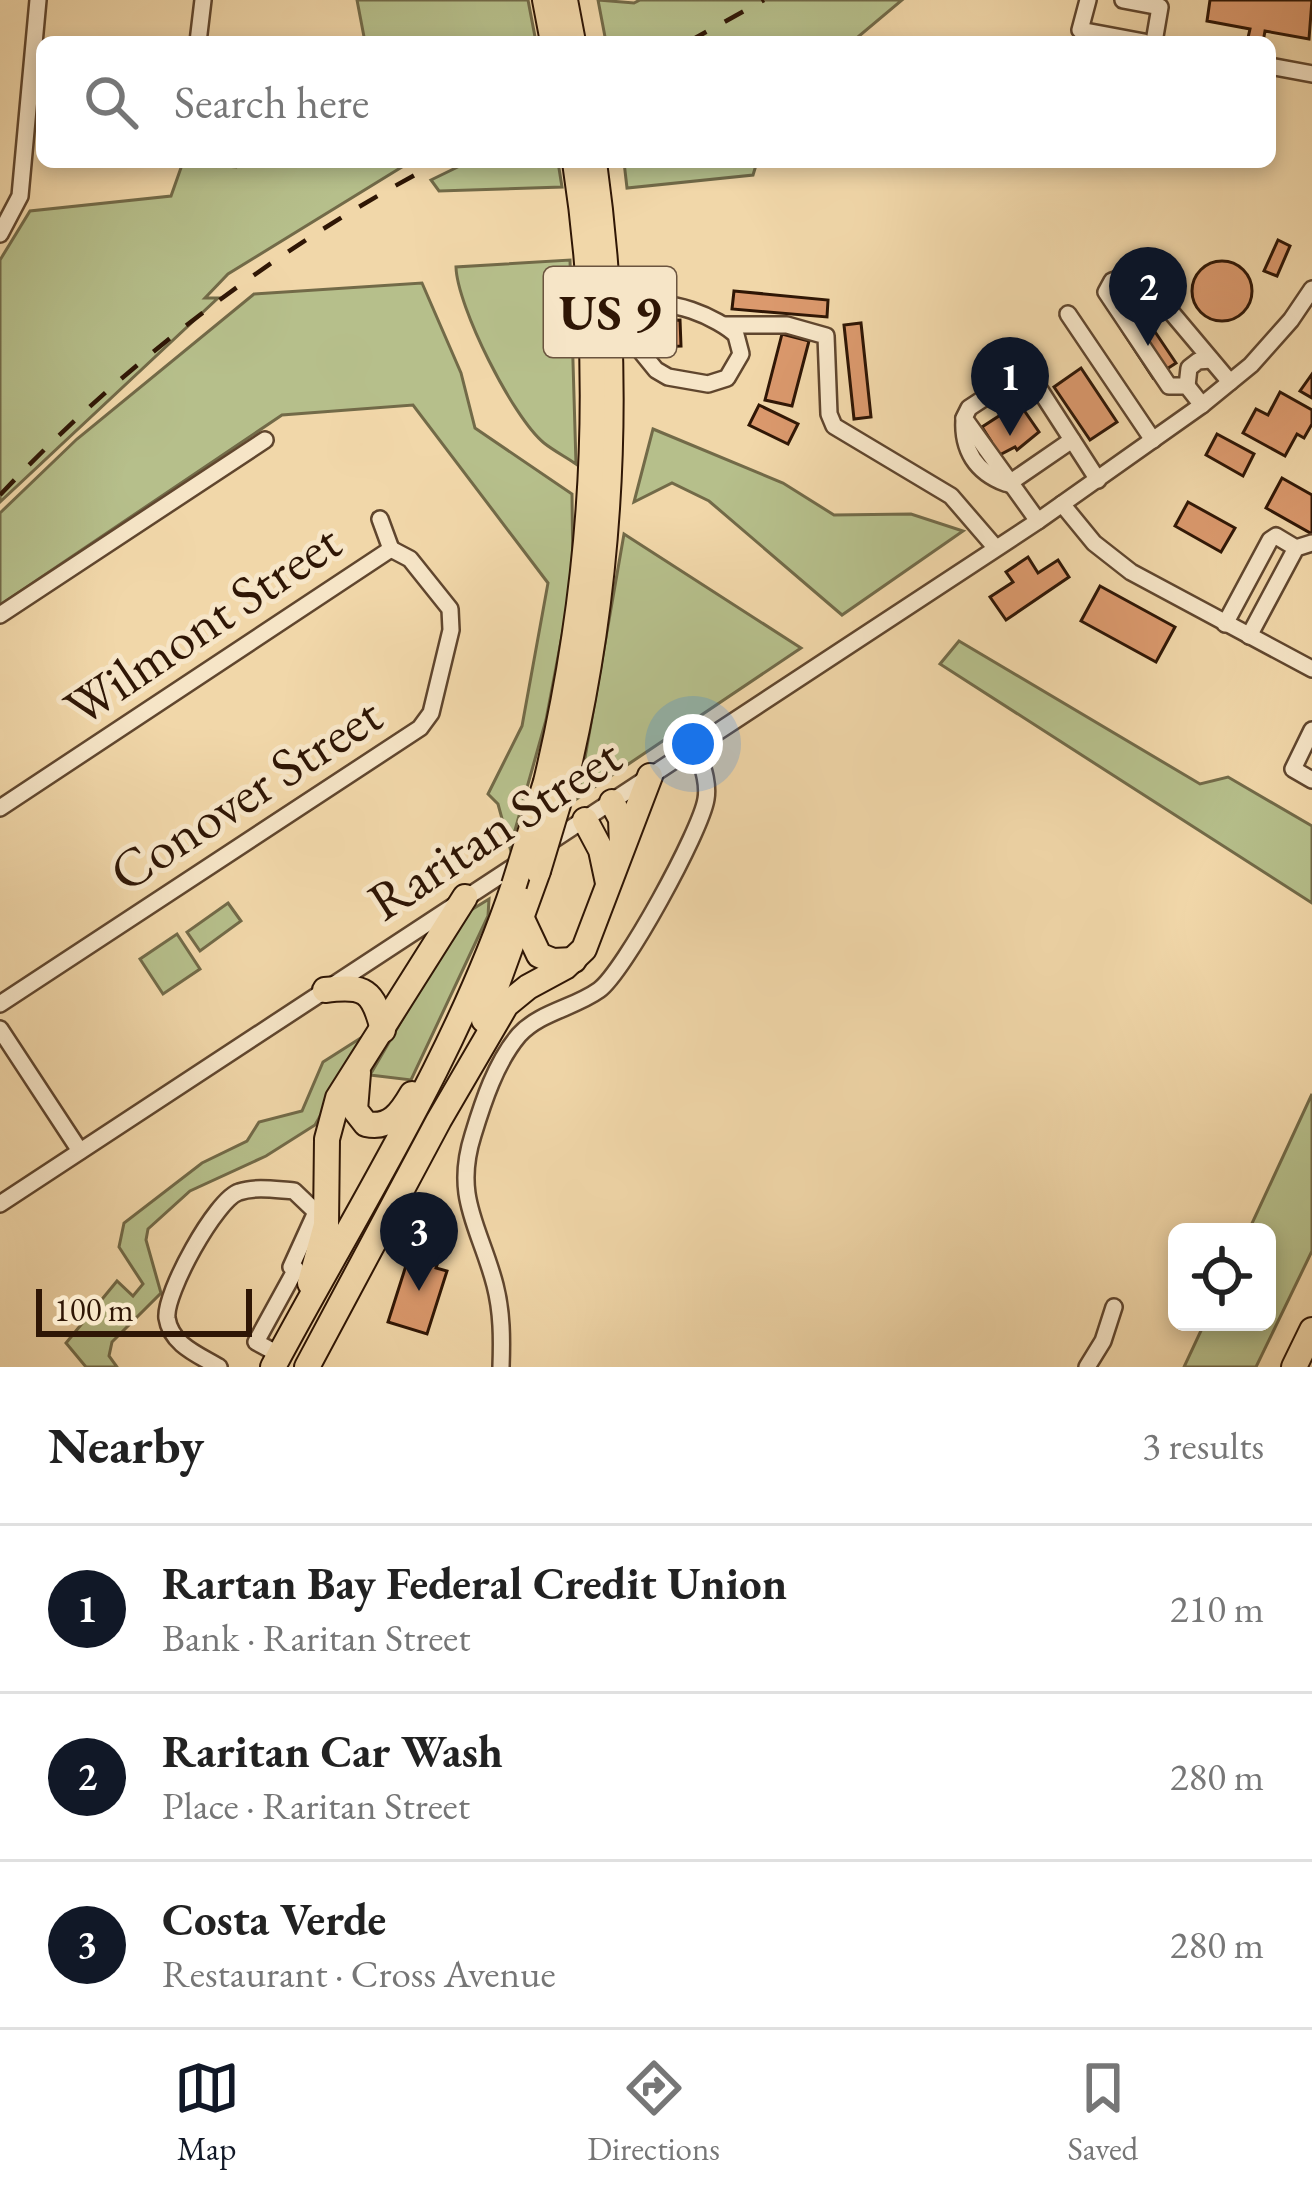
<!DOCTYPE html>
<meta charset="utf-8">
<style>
:root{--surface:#fff;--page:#f6f6f6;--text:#222;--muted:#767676;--line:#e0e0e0;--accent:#111827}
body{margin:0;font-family:"EB Garamond",serif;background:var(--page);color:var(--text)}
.controls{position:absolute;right:36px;bottom:36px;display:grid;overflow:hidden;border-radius:18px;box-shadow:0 6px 18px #0003}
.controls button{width:108px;height:108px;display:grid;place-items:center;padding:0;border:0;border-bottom:3px solid var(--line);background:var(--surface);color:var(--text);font:60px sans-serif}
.scale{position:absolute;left:36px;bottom:30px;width:216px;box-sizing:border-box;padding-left:12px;border:6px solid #2f1605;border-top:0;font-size:33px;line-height:42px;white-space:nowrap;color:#2f1605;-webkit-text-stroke:9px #f6e5c7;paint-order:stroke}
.you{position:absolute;left:693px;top:744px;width:42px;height:42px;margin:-30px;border:9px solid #fff;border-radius:50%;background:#1a73e8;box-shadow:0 0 0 18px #1a73e833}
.badge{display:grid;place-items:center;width:78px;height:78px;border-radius:50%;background:var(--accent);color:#fff;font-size:39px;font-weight:700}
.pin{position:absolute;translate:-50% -99px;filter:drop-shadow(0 3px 6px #0008)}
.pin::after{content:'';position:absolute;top:63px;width:42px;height:36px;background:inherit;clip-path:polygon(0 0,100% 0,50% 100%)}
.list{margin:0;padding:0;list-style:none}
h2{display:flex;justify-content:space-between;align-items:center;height:156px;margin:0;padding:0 48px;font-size:51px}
h2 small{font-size:39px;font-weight:400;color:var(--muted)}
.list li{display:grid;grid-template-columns:78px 1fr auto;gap:36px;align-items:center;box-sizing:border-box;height:168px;padding:0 48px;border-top:3px solid var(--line)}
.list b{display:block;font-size:45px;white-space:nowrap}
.list p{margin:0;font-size:39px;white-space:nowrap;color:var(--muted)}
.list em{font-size:39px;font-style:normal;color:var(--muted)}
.icon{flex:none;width:66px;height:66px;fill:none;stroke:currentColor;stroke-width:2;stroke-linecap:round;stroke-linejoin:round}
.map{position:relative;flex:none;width:1312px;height:1367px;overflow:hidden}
.search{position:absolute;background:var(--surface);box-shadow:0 6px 18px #0003;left:36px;right:36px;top:36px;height:132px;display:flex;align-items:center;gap:30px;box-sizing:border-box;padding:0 42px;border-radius:18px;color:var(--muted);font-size:45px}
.sheet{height:660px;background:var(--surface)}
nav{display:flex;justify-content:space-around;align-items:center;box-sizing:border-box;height:168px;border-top:3px solid var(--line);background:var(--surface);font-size:33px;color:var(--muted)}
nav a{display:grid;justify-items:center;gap:6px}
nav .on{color:var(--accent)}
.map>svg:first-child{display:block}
</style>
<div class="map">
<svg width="1312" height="1367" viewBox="0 0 1312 1367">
<rect width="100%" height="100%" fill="#f1d7a9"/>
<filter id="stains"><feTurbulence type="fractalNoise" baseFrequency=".00167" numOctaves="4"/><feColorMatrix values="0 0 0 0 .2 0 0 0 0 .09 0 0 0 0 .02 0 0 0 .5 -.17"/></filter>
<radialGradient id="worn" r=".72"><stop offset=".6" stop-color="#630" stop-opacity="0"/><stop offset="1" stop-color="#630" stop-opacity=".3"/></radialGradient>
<g fill="#b6bf8b" stroke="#726a48" stroke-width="3">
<polygon points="357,0 528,0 536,42 365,42"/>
<polygon points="598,0 634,3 640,0 902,0 852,42 606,42"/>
<polygon points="183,162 236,167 238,162 410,162 228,274 205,298 218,298 0,502 0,260 30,211 171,196"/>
<polygon points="468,162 558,162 562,187 439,191 431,180"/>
<polygon points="624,162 757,162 753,175 627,188"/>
<path d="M 570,260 L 576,464 C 566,457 554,451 544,443 C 513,418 457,306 456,267 Z"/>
<polygon points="422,283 461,373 475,428 572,494 573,578 546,720 510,848 498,804 488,794 522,726 548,583 413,405 282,415 0,605 0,513 77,439 254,294"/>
<polygon points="653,429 783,483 834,515 911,514 963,531 842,615 709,501 672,483 634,502"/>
<polygon points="624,534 801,648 578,798"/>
<polygon points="959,641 1200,784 1228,777 1312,826 1312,903 940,664"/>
<polygon points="489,899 488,916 411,1080 370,1075 463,915"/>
<polygon points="228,903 241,921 200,951 187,932"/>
<polygon points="177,934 200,969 163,994 140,959"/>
<polygon points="367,1034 315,1125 266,1156 190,1191 148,1229 146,1240 161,1293 112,1342 109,1356 117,1367 86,1367 66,1343 117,1281 133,1296 143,1284 119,1247 124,1223 202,1163 247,1141 259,1122 302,1111 323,1062"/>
<polygon points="1312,1094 1312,1251 1256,1367 1184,1367 1205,1322 1267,1322 1267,1232 1248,1232"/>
</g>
<g fill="#db996d" stroke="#2f1605" stroke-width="3">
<polygon points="1210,0 1312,0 1309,39 1265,31 1263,42 1247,42 1250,29 1207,21"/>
<polygon points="1278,240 1290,246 1277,276 1264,271"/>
<circle cx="1222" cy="291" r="30"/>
<polygon points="734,291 828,300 827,317 732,309"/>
<polygon points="1143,314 1176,363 1153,378 1121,329"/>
<polygon points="680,320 681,346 656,347 655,321"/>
<polygon points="861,323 871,417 854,419 844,325"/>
<polygon points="782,334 809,341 792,406 765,400"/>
<polygon points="1081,368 1117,422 1090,440 1054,387"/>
<polygon points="1312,374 1312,398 1300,391"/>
<polygon points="1280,392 1312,410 1312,424 1304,438 1297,434 1285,456 1243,433 1256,409 1268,415"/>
<polygon points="1019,403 1039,432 1017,450 1015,447 986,462 978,450 991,441 982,427"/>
<polygon points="759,405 798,424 788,444 749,425"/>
<polygon points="1217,434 1254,454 1243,476 1206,455"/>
<polygon points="1282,478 1312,495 1312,534 1266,508"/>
<polygon points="1188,502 1235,528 1221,552 1175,526"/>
<polygon points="1028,557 1038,573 1058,560 1069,577 1006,620 990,597 1013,582 1006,572"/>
<polygon points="1100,586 1175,627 1156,662 1081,621"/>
<polygon points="410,1253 438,1262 436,1268 447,1271 427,1334 388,1322"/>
</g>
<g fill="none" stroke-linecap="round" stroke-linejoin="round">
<g stroke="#60462e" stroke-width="20">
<g id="minor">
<polyline points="1088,0 1080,30 1144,42"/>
<polyline points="1123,0 1160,7 1154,42"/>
<polyline points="198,42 203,0"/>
<polyline points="1270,66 1312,74"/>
<polyline points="0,234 20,196 38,0"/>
<polyline points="1068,314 1153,440"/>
<polyline points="725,325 787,325 826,336 829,414 834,426 951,496 995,547"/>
<path d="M 612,339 L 630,338 L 656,370 L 668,377 L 708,384 L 727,378 L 741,354 L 736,335 C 720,319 664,293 644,311 C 638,317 634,330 630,338"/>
<polyline points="1187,386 1189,368 1198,361 1211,360"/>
<polyline points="1202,405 1187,386 1169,386 1106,292 1112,281 1121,278 1145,281 1230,382"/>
<path d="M 964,419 C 962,450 976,472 1005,483"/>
<polyline points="1008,484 1072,440"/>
<polyline points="1062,504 1094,543 1131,572 1312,669"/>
<polyline points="380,519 391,549"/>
<polyline points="1038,521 964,418 969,408 1027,370 1098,480"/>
<polyline points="0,615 265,440"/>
<polyline points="1225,624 1270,540 1276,536 1296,548"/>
<polyline points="1249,636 1296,548 1312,543"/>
<polyline points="1312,730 1293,769 1312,780"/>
<polyline points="0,808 391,549"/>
<polyline points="544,846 1038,521 1202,405 1251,365 1291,320 1312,289"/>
<polyline points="0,1004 420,728 431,713 451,630 450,609 410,559 391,549"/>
<polyline points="0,1029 80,1151"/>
<polyline points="0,1204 519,863"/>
<path d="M 219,1367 C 199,1355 171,1345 167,1318 C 164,1294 216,1199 239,1192 C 256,1186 277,1190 294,1191 L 316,1212 L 291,1267 L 296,1269 L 256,1342 L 280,1355"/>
<path d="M 501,1367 C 502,1339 502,1312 495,1285 C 480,1227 453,1198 473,1135 C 483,1102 496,1062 519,1035 C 540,1012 574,1008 599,990 C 624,972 701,831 706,799 C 709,781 701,763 696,745"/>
<polyline points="1087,1367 1103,1341 1114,1307"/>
</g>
</g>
<g stroke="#2f1605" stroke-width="28">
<g id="highway">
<polyline points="545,0 553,42"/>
<polyline points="565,0 573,42"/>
<path d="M 566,778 C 615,573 623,370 594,162"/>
<path d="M 546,782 C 595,577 607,371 575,162"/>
<polyline points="612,802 621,819 622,846"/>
<polyline points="585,820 601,850 608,883"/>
<polyline points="523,921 539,955 553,961 574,960"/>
<path d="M 325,990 C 365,985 373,990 383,1030"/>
<polyline points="484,1020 538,871"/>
<path d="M 358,1073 L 355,1110 L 366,1124 C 390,1129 401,1113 412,1094"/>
<polyline points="310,1283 326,1225 327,1139 338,1098 465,897"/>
<path d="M 273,1367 C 358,1208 456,1057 514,885"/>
<polyline points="307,1367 439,1120 506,1005 528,987 565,967 584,949 650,776"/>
<polyline points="1294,1367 1312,1330"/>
</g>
</g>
<use href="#minor" stroke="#f6e5c7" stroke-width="15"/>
<use href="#highway" stroke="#f1d7a9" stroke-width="24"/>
<g stroke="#2f1605" stroke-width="4.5" stroke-dasharray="21 21" stroke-linecap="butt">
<polyline points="688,42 764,0"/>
<path d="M 0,495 C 125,362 277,247 439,162"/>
</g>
<g stroke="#2f1605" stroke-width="28" stroke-linecap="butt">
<g id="highway-bridge">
<polyline points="538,871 566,778"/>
<polyline points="514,885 546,782"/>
</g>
</g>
<use href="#highway-bridge" stroke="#f1d7a9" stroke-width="24"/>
</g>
<g text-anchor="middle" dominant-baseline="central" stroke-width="10" stroke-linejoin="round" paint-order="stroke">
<rect fill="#f6e5c7" stroke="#6b543f" stroke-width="3" x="544" y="267" width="132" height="90" rx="9"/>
<g font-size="51" font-weight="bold" fill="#2f1605">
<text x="610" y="312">US 9</text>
</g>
<g font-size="54" fill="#2f1605" stroke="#f6e5c7">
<text transform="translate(202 624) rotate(-34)">Wilmont Street</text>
<text transform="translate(245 793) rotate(-33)">Conover Street</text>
<text transform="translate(494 828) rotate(-33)">Raritan Street</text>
</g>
</g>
<rect width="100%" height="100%" filter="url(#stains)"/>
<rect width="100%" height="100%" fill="url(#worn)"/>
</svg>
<div class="controls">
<button><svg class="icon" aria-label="locate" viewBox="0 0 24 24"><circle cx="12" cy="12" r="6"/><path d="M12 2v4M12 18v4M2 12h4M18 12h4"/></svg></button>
</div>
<div class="scale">100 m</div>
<div class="you"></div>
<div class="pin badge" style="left:1010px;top:436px">1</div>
<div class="pin badge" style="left:1148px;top:346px">2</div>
<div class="pin badge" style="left:419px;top:1291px">3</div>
<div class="search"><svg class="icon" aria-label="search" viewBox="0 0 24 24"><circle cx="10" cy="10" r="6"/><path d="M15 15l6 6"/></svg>Search here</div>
</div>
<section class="sheet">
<h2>Nearby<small>3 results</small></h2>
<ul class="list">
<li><span class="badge">1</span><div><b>Rartan Bay Federal Credit Union</b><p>Bank · Raritan Street</p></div><em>210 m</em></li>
<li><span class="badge">2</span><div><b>Raritan Car Wash</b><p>Place · Raritan Street</p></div><em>280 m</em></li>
<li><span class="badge">3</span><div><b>Costa Verde</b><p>Restaurant · Cross Avenue</p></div><em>280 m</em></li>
</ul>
</section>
<nav>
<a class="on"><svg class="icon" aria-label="map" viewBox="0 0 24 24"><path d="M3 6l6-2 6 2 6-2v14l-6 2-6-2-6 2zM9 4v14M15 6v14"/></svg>Map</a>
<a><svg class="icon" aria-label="directions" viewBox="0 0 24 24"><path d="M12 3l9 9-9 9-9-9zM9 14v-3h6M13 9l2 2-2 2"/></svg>Directions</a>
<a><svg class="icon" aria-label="saved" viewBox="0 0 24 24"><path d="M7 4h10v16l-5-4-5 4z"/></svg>Saved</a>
</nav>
